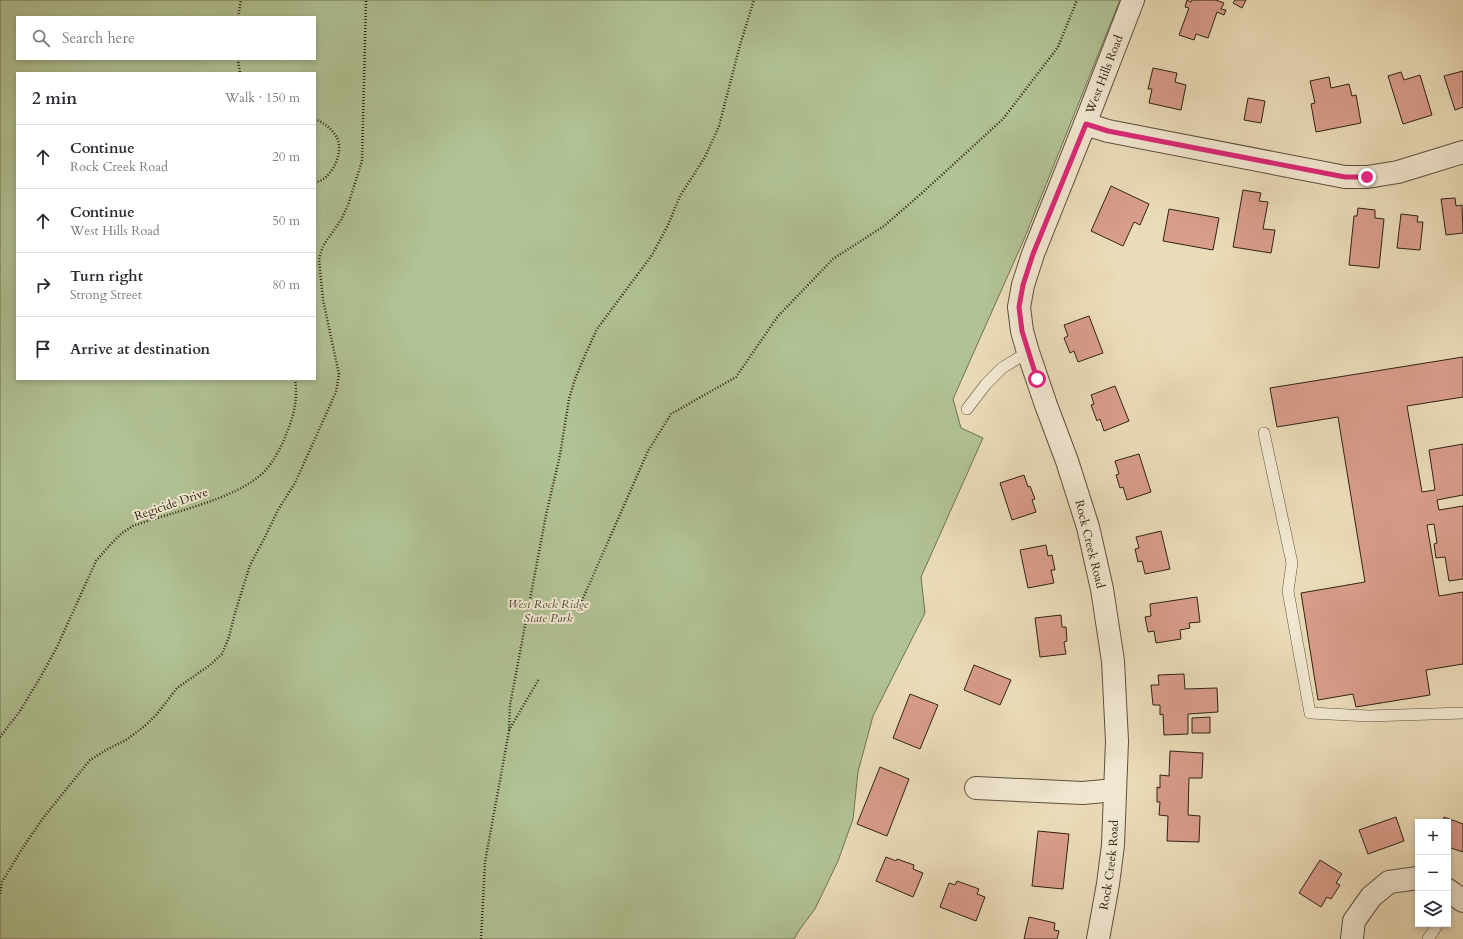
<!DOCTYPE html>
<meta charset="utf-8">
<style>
:root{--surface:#fff;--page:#f7f7f7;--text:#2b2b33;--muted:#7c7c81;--line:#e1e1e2}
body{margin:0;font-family:Cardo,serif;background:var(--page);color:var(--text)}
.controls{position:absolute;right:12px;bottom:12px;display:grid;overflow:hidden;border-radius:0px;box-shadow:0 2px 6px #0003}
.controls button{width:36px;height:36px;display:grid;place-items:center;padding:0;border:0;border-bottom:1px solid var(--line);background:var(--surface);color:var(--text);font:20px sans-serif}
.stop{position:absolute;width:12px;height:12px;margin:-9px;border:3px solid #db2777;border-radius:50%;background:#fff}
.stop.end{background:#db2777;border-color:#fff;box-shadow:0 1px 4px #0008}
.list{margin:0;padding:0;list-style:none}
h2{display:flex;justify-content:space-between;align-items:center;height:52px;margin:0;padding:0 16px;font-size:17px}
h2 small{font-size:13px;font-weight:400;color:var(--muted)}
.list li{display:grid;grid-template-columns:26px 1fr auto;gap:12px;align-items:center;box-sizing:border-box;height:64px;padding:0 16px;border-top:1px solid var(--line)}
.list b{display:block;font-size:15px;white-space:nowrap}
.list p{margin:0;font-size:13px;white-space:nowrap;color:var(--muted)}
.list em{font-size:13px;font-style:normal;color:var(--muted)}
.icon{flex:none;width:22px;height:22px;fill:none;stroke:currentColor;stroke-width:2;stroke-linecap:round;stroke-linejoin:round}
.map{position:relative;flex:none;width:1463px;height:939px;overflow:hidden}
.search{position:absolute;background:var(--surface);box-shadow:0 2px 6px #0003;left:16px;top:16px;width:300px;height:44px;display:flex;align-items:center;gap:10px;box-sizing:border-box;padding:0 14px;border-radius:0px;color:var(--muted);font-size:15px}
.panel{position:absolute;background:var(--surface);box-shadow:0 2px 6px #0003;left:16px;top:72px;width:300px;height:308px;border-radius:0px}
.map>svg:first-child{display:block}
</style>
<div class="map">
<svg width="1463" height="939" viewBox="0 0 1463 939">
<rect width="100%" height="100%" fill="#ebdcb9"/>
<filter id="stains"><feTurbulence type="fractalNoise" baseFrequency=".005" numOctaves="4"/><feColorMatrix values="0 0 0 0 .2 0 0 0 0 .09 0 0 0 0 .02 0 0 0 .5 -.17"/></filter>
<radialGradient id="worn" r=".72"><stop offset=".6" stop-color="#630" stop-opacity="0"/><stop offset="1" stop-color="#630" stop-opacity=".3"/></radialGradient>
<path fill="#b1c294" stroke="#707254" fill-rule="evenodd" d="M 0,0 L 1120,0 L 1025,237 L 953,399 L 961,428 L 983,438 L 921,577 L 925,613 L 873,716 L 858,772 L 853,819 L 838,861 L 815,909 L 800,929 L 794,939 L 0,939 ZM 17,17 L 315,17 L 315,59 L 17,59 ZM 17,73 L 315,73 L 315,379 L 17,379 Z"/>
<g fill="#d99d8b" stroke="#2e2315">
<polygon points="1187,0 1191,2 1192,0 1216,0 1224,3 1221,9 1226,10 1224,15 1217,12 1208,38 1196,34 1194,40 1179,35 1189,8 1185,7"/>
<polygon points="1235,0 1246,0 1242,8 1233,3"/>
<polygon points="1153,68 1177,73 1175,82 1186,85 1181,110 1149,103 1152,89 1148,89"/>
<polygon points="1463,71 1463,107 1455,110 1444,76"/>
<polygon points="1401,72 1404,80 1420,75 1432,115 1403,124 1388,76"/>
<polygon points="1329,77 1331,88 1349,84 1352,96 1356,95 1361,123 1316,132 1311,104 1315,103 1310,81"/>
<polygon points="1248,98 1265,101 1261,123 1244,120"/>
<polygon points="1111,186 1149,204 1140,225 1134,222 1123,246 1091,231"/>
<polygon points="1243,190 1261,193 1259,201 1268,202 1263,229 1275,230 1271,253 1233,247"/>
<polygon points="1455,198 1456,206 1462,205 1463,233 1446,235 1441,199"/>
<polygon points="1358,208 1375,210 1375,218 1384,219 1379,268 1349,265 1354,216 1357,216"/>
<polygon points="1169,209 1219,218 1213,250 1163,241"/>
<polygon points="1401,214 1418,216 1417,222 1423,222 1420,250 1397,248"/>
<polygon points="1089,316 1103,353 1078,362 1074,351 1070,353 1064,338 1068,336 1064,325"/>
<polygon points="1463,357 1463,397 1407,406 1422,492 1435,490 1429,450 1463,444 1463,495 1437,500 1439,510 1463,506 1463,579 1449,581 1445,557 1436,558 1434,544 1437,543 1434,524 1427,525 1439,596 1463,592 1463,664 1426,670 1430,695 1356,707 1353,694 1318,700 1301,593 1365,582 1338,417 1277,427 1270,388"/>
<polygon points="1115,386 1129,421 1104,431 1100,419 1097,421 1091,405 1094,404 1091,395"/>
<polygon points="1139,454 1151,492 1127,500 1123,487 1120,488 1116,475 1119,474 1115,461"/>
<polygon points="1024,475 1028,487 1030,486 1035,499 1032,500 1036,512 1012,520 1000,483"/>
<polygon points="1161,531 1170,569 1145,574 1142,561 1138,562 1135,549 1139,548 1136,537"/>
<polygon points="1046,545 1048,556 1052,555 1055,570 1051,570 1054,583 1028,588 1020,550"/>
<polygon points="1197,597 1200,622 1189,623 1190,628 1180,630 1181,639 1156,643 1154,631 1148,632 1145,617 1151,616 1150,604"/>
<polygon points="1061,615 1062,627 1066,627 1067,641 1064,642 1066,654 1040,657 1035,618"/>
<polygon points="974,665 1011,680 1000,705 964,690"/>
<polygon points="1184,674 1185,689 1217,688 1218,712 1188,714 1188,734 1164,735 1163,714 1160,715 1160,705 1153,705 1151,685 1159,685 1158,675"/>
<polygon points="910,694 938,705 920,749 893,738"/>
<polygon points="1210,717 1210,733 1192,733 1192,718"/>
<polygon points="1170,751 1203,753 1202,778 1189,778 1188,815 1200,816 1199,842 1167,841 1168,816 1159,815 1160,802 1157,802 1157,787 1160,788 1160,775 1169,776"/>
<polygon points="880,767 909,779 887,836 857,824"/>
<polygon points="1396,817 1404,841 1368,854 1359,830"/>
<polygon points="1444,817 1463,824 1463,852 1448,847 1448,822 1443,822"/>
<polygon points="1038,831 1069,834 1063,889 1032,886"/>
<polygon points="886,857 896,861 897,859 914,865 913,869 923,873 913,897 876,881"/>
<polygon points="1320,860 1342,874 1336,883 1340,885 1331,899 1327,897 1321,907 1299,893"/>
<polygon points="957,881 979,889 977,894 985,897 976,921 940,907 949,883 955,885"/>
<polygon points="1029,917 1055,923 1054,930 1059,931 1057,939 1024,939"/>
</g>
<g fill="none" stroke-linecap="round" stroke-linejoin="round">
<g stroke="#5d513e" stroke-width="12">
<g id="lane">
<polyline points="967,409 986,384 1002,368 1028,352"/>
<polyline points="1264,433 1292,563 1288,591 1310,713 1369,716 1463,713"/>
<polyline points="1428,939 1438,924"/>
</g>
</g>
<g stroke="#5d513e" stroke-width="24">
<g id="street">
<polyline points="1085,124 1108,131 1345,177 1367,177 1398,172 1463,152"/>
<polyline points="976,788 1083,793 1115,790"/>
<polyline points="1448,890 1463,901"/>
<path id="s1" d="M 1098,939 L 1108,884 L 1113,845 L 1117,741 L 1113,661 L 1102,589 L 1088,527 L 1067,461 L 1046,405 L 1028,352 L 1022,331 L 1019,307 L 1023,285 L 1033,254 L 1085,124 L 1133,0"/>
<polyline points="1352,939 1354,921 1371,897 1389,882 1418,878"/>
</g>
</g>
<g stroke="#2e2315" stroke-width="2.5" stroke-dasharray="1 2" stroke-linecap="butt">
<polyline points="238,17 241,0"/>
<polyline points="238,59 240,73"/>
<path d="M 315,119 C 324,123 334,130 338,140 C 342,152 335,169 326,177 C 323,180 319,181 315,183"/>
<polyline points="577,612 648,451 671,414 736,377 778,316 833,259 884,226 922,193 1003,119 1058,47 1077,0"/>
<polyline points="509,730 539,679"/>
<path d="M 0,737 L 20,711 L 40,678 L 57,647 L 96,561 L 109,546 L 122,533 L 133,526 C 171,512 235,500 264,472 C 274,461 282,446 287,432 C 294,416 298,397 295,379"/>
<polyline points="0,894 2,882 22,849 43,818 90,760 106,750 126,740 146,725 157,714 177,688 210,665 222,654 229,637 235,613 250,565 265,537 278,510 295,483 336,392 339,374 323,300 319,259 323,246 341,220 348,205 362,161 366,0"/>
<polyline points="481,939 485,862 509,731 510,705 546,515 560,455 569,399 575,379 586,353 597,329 652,255 668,225 680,196 705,157 719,126 740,45 754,0"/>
</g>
<use href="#lane" stroke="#f2e8d2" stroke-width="11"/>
<use href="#street" stroke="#f2e8d2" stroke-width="22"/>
</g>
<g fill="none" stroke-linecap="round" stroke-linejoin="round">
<polyline stroke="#db2777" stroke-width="5" points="1037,379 1022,331 1019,307 1023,285 1033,254 1086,124 1108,131 1345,177 1367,177"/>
</g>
<g text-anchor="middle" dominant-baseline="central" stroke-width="4" stroke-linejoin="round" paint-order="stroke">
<g font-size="12" fill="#2e2315" stroke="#f2e8d2">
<text stroke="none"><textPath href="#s1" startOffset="895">West Hills Road</textPath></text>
<text transform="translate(171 504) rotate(-19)">Regicide Drive</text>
<text transform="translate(1090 544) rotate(76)">Rock Creek Road</text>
<text stroke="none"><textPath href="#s1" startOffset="75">Rock Creek Road</textPath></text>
</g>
<g font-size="12" font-style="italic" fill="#4f4b35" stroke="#f2e8d2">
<text x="548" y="604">West Rock Ridge<tspan x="548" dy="14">State Park</tspan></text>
</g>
</g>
<rect width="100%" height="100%" filter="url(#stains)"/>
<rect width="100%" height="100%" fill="url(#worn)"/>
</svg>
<div class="controls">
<button>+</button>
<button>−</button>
<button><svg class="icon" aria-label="layers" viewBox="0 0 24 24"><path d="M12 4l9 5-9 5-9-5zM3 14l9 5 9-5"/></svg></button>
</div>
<div class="stop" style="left:1037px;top:379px"></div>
<div class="stop end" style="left:1367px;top:177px"></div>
<div class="search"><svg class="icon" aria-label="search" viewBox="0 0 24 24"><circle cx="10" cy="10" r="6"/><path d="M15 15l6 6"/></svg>Search here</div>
<section class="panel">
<h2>2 min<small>Walk · 150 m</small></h2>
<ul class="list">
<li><svg class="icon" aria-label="ahead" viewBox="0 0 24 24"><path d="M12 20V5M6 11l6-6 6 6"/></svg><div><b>Continue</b><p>Rock Creek Road</p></div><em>20 m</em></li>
<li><svg class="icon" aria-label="ahead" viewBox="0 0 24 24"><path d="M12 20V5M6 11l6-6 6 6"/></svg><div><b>Continue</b><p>West Hills Road</p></div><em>50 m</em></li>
<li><svg class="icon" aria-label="right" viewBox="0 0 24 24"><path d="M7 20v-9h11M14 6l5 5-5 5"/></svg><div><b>Turn right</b><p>Strong Street</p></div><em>80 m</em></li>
<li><svg class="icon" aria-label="arrive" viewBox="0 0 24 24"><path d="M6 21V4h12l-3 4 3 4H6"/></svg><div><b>Arrive at destination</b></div></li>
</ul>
</section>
</div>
